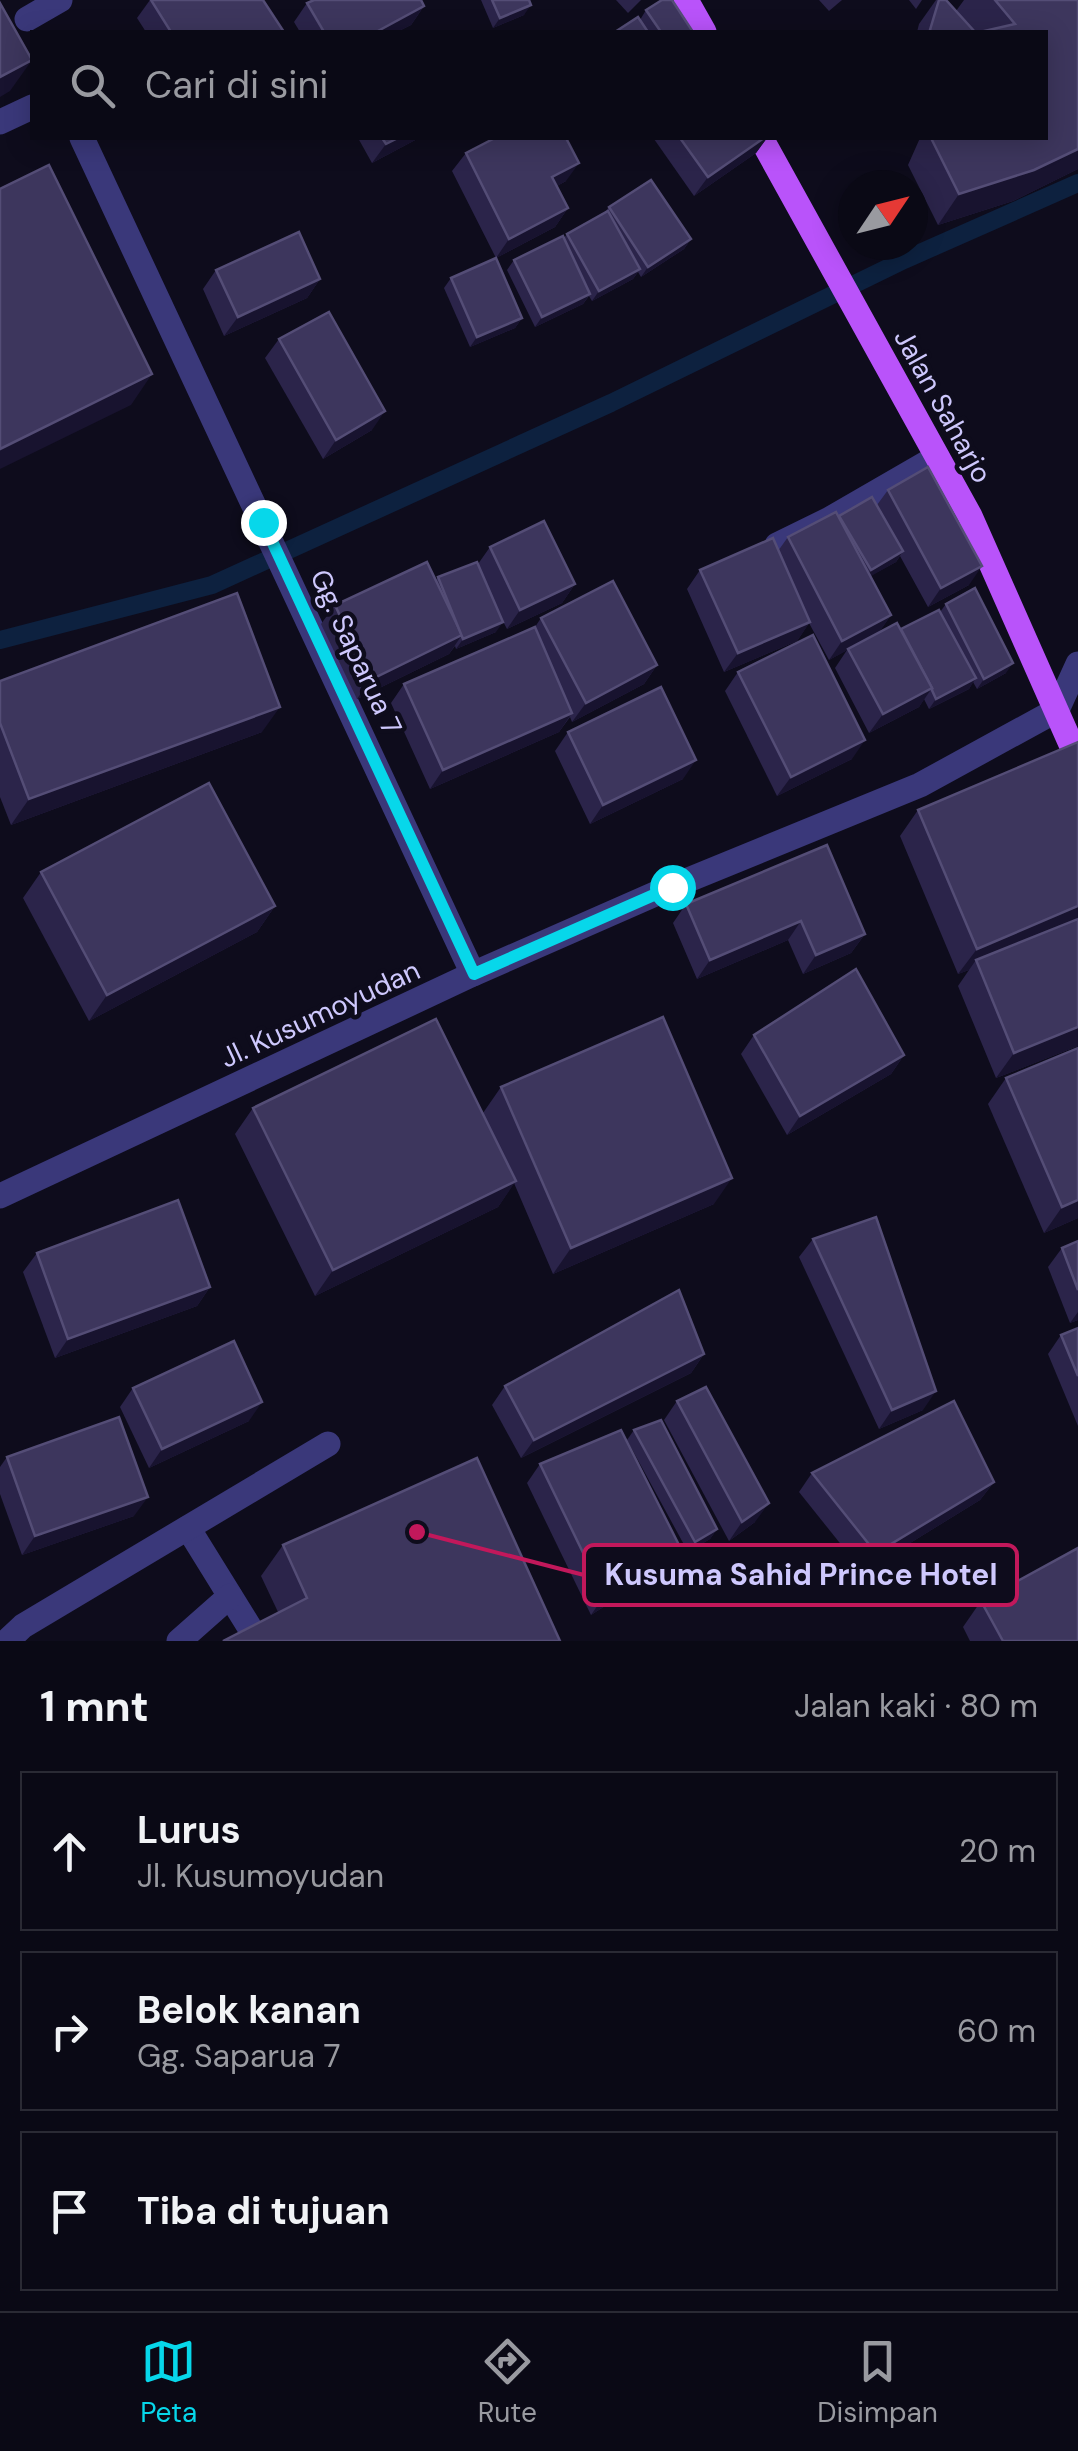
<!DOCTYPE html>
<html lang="id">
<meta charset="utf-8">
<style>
:root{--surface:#0a0915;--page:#181722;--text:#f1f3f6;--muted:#999aa0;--line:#2a2a34;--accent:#07d7ea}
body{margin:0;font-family:"DM Sans",sans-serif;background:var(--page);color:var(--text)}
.compass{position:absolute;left:838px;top:170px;width:90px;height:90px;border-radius:50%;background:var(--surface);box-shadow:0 5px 25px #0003;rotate:55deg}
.stop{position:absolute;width:30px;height:30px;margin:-22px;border:8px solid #07d7ea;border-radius:50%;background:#fff}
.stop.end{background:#07d7ea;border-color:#fff;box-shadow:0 2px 10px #0008}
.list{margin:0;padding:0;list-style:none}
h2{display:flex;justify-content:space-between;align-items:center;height:130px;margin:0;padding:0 40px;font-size:42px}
h2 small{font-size:32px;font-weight:400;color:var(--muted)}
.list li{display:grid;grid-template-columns:65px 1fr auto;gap:30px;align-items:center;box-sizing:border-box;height:160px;margin:0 20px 20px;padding:0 20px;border:2px solid var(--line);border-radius:0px}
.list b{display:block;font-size:38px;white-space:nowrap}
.list p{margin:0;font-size:32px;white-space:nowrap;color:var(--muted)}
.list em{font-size:32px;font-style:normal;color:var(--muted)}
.icon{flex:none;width:55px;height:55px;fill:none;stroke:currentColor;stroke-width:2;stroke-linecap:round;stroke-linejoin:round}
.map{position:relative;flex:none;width:1078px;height:1641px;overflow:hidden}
.search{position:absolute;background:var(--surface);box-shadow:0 5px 25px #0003;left:30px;right:30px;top:30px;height:110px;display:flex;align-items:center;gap:25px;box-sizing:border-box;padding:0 35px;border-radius:0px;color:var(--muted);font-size:38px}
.sheet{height:670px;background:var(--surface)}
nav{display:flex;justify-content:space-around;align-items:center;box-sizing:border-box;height:140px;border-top:2px solid var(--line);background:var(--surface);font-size:28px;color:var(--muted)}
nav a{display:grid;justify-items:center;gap:5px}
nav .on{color:var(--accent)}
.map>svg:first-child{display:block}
</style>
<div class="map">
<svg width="1078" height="1641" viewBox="0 0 1078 1641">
<rect width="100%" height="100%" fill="#0e0c1c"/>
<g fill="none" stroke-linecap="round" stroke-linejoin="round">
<polyline stroke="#0d213f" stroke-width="18" points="0,640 212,585 611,403 904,260 1078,183"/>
<g stroke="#3a387a" stroke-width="25">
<polyline points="27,19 60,0"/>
<polyline points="0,122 32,107"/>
<polyline points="82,138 473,974"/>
<polyline points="777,545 828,520 937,457"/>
<polyline points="0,1196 473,974 671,887 920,785 1057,710 1078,664"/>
<polyline points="188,1528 258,1641"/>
<polyline points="7,1641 23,1626 328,1444"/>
<polyline points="179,1641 230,1596"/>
</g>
<g stroke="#b953fa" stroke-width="25">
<polyline points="686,0 704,32"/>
<polyline points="761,138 970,516 1078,760"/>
</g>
</g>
<g fill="#2b244a">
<polygon points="150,0 263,0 284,32 146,32 137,18"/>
<polygon points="481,0 529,0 524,15 493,28"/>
<polygon points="616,0 641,0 628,13"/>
<polygon points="819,0 842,0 829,11"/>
<polygon points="909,0 922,0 916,9"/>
<polygon points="936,0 946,0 975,32 917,32 919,24"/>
<polygon points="964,0 1078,0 1078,169 1013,201 938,225 908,165 920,138 1046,138 1046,32 975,32 956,11"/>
<polygon points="307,3 424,6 411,25 397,32 300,32 294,22"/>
<polygon points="646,10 693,32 615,32 640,20"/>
<polygon points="358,138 419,138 372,163"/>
<polygon points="655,138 767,138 756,153 694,196 654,139"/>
<polygon points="466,153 566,181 557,186 568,208 555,227 496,258 452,171"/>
<polygon points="609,207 691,239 684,249 641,277 638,272 633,279 592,301 589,296 583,304 535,327 507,270 514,260 564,238 567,234 604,213"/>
<polygon points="216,270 320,279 307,298 224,336 203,289"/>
<polygon points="451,278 522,318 515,328 470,347 444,288"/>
<polygon points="279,339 372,430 323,459 265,358"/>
<polygon points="888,490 969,585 928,607 900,556 896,562 870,576 891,615 879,632 901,629 940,612 946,604 1006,673 977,689 973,682 969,689 929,709 924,699 919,707 869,733 835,668 847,650 829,660 809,623 797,641 724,672 687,589 700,570 778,551 788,537 839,516 877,505"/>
<polygon points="490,547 575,584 562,603 507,629 497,610 496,632 456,649 455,646 449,654 357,699 321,624 335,605 436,580 438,577 478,564"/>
<polygon points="541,618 657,665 644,684 572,722 570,717 559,732 430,789 391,703 404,684 535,627"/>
<polygon points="738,672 852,759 777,796 725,691"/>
<polygon points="0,681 262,732 11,825 0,797"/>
<polygon points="568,732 683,779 590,824 555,751"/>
<polygon points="918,810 1078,1046 996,1078 958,986 969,970 958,974 900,836"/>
<polygon points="827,845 865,934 851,953 803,974 788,940 697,979 673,923 686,904"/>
<polygon points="41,872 275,906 257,932 89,1021 23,898"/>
<polygon points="754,1035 904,1055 891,1074 787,1135 741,1054"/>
<polygon points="1006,1078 1078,1218 1044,1233 988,1104"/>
<polygon points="501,1087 714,1204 553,1274 514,1183 498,1207 315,1296 235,1134 253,1108 492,1134 483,1113"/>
<polygon points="813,1239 923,1410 879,1429 799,1257"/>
<polygon points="1078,1241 1078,1320 1070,1323 1048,1267 1062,1248"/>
<polygon points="37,1253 210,1287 197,1306 55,1358 23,1272"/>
<polygon points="1078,1328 1078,1426 1048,1354 1061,1335"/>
<polygon points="704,1354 691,1373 521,1458 492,1405 505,1386"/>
<polygon points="133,1388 249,1421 149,1468 120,1407"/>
<polygon points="677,1401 755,1522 729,1541 664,1420"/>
<polygon points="634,1430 717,1529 710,1539 688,1552 627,1440"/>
<polygon points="7,1457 134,1516 22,1555 0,1494 0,1467"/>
<polygon points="540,1464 667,1566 591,1615 527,1483"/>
<polygon points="812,1473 994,1482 980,1500 863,1572 799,1492"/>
<polygon points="283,1545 560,1641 278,1612 261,1576"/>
<polygon points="981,1601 1078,1641 970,1641 963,1627"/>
</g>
<g fill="#18132f">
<polygon points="531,5 524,15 493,28 500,18"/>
<polygon points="424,6 411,25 397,32 376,32"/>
<polygon points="32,60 10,91 0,97 0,77"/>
<polygon points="398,138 419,138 372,163 386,144"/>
<polygon points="764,138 767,138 756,153 694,196 708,177"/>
<polygon points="1078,149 1078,169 1013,201 938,225 959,194"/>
<polygon points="579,163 566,181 539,196 552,177"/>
<polygon points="568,208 555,227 496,258 509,239"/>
<polygon points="691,239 684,249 641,277 648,267"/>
<polygon points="640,269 633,279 592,301 599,291"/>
<polygon points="320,279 307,298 224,336 238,317"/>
<polygon points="590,294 583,304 535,327 542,317"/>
<polygon points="522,318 515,328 470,347 477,337"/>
<polygon points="152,374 131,405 0,469 0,449"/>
<polygon points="385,411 372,430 323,459 336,440"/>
<polygon points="903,551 896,562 864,580 871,570"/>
<polygon points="982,566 969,585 928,607 941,588"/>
<polygon points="575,584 562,603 507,629 520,610"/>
<polygon points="891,615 878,634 829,660 842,641"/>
<polygon points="503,622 496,632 456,649 463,639"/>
<polygon points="810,622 797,641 724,672 738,653"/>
<polygon points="462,635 449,654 357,699 370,680"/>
<polygon points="1013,663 1006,673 977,689 984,679"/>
<polygon points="657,665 644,684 572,722 586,703"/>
<polygon points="976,678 969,689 929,709 936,699"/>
<polygon points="932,688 919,707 869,733 883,714"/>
<polygon points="280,707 262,732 11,825 29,799"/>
<polygon points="572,713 559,732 430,789 443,770"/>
<polygon points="865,740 852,759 777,796 791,777"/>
<polygon points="696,760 683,779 590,824 603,805"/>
<polygon points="275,906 257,932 89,1021 107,995"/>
<polygon points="1078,906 1078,924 976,960 969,970 958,974 977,949"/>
<polygon points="801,921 788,940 697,979 710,960"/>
<polygon points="865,934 851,953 803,974 816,955"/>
<polygon points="1078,1027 1078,1046 996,1078 1014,1053"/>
<polygon points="904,1055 891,1074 787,1135 800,1116"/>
<polygon points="732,1178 714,1204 553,1274 571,1248"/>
<polygon points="516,1181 498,1207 315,1296 333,1270"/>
<polygon points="1078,1200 1078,1218 1044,1233 1062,1207"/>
<polygon points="210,1287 197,1306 55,1358 68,1339"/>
<polygon points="1078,1312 1078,1320 1070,1323"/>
<polygon points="704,1354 691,1373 521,1458 534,1440"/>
<polygon points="936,1391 923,1410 879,1429 892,1410"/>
<polygon points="262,1402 249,1421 149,1468 162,1449"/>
<polygon points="994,1482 980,1500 863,1572 876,1553"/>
<polygon points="148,1497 134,1516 22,1555 35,1536"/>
<polygon points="769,1503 755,1522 729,1541 742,1522"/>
<polygon points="717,1529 710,1539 688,1552 695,1542"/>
<polygon points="680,1547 667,1566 591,1615 604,1596"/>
</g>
<g fill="#3d365d" stroke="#544d76" stroke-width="2.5">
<polygon points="151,0 263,0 284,32 171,32"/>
<polygon points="314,0 421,0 424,6 376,32 324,32 307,3"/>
<polygon points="492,0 529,0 531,5 500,18"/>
<polygon points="662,0 672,0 693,32 661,32 646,10"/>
<polygon points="939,0 946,0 975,32 932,32 930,30"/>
<polygon points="995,0 1078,0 1078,149 1034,170 959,194 931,138 1046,138 1046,32 980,32 1015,24"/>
<polygon points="0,3 32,60 0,77"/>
<polygon points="638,17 648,32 615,32"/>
<polygon points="382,138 398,138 386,144"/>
<polygon points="495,138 566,138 579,163 552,177 568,208 509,239 466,153"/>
<polygon points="680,138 764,138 708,177"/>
<polygon points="49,165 152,374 0,449 0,189"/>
<polygon points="651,180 691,239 648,267 609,207"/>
<polygon points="608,211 640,269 599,291 567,234"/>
<polygon points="299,232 320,279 238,317 216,270"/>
<polygon points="563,236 590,294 542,317 514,260"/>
<polygon points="496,258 522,318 477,337 451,278"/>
<polygon points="329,312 385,411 336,440 279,339"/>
<polygon points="928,467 982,566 941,588 888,490"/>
<polygon points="872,497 903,551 871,570 839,516"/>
<polygon points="836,512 891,615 842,641 788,537"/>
<polygon points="544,521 575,584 520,610 490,547"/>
<polygon points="773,538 810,622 738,653 700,570"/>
<polygon points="427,562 462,635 370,680 335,605"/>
<polygon points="477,562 503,622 463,639 438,577"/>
<polygon points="613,581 657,665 586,703 541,618"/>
<polygon points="975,588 1013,663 984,679 946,604"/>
<polygon points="237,593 280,707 29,799 0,723 0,681"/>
<polygon points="939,610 976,678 936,699 931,688 932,688 901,629"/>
<polygon points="897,623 932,688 883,714 848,649"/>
<polygon points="535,627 572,713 443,770 404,684"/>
<polygon points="813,635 865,740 791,777 738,672"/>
<polygon points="661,687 696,760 603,805 568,732"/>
<polygon points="1078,742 1078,906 977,949 918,810"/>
<polygon points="209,783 275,906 107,995 41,872"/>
<polygon points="827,845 865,934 816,955 801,921 710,960 686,904"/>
<polygon points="1078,919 1078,1027 1014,1053 976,960"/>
<polygon points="856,969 904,1055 800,1116 754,1035"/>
<polygon points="663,1017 732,1178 571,1248 501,1087"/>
<polygon points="436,1019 516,1181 333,1270 253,1108"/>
<polygon points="1078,1048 1078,1200 1062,1207 1006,1078"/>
<polygon points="178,1200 210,1287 68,1339 37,1253"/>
<polygon points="876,1217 936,1391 892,1410 813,1239"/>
<polygon points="1078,1241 1078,1290 1062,1248"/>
<polygon points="679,1290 704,1354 534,1440 505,1386"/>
<polygon points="1078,1328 1078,1376 1061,1335"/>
<polygon points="234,1341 262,1402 162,1449 133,1388"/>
<polygon points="706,1387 769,1503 742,1522 677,1401"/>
<polygon points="954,1401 994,1482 876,1553 812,1473"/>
<polygon points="119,1417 148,1497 35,1536 7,1457"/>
<polygon points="661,1420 717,1529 695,1542 634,1430"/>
<polygon points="621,1430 680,1547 604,1596 540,1464"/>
<polygon points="477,1458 560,1641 223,1641 307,1598 283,1545"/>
<polygon points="1078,1548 1078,1641 1003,1641 981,1601"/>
</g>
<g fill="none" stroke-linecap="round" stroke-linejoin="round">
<polyline stroke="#07d7ea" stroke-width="12" points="263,522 474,974 672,887"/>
</g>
<g text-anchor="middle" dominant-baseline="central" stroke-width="9" stroke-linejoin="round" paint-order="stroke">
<g font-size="28" fill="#cec8fd" stroke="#0e0c1c">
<text transform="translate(943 406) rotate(61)">Jalan Saharjo</text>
<text transform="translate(356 652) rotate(65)">Gg. Saparua 7</text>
<text transform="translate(320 1014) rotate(-25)">Jl. Kusumoyudan</text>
</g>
</g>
<path fill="none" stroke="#c2185b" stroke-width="4" d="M417 1532L584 1575"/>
<circle fill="#c2185b" stroke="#0e0c1c" stroke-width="4" cx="417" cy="1532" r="10"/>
<rect fill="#0e0c1c" stroke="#c2185b" stroke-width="4" x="584" y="1545" width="433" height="60" rx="10"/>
<g font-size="30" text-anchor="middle" font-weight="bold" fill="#cec8fd">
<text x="801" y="1585">Kusuma Sahid Prince Hotel</text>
</g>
</svg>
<svg class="compass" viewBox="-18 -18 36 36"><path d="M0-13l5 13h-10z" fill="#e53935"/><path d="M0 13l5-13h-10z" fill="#999aa0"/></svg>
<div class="stop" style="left:672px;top:887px"></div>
<div class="stop end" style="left:263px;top:522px"></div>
<div class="search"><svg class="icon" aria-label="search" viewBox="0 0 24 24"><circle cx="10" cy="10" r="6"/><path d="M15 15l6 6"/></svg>Cari di sini</div>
</div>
<section class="sheet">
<h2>1 mnt<small>Jalan kaki · 80 m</small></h2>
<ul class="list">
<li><svg class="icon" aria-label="ahead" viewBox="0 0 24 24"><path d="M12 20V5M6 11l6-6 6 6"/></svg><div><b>Lurus</b><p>Jl. Kusumoyudan</p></div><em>20 m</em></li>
<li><svg class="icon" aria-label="right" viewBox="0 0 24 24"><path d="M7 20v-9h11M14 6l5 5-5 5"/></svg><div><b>Belok kanan</b><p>Gg. Saparua 7</p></div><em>60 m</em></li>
<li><svg class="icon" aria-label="arrive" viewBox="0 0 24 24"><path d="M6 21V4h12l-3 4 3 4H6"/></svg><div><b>Tiba di tujuan</b></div></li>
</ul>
</section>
<nav>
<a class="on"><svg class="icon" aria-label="map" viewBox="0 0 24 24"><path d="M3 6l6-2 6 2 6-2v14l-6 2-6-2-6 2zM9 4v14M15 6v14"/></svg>Peta</a>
<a><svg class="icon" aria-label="directions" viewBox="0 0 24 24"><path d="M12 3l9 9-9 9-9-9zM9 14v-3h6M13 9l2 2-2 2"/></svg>Rute</a>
<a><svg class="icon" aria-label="saved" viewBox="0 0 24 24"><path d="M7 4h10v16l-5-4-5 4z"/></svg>Disimpan</a>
</nav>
